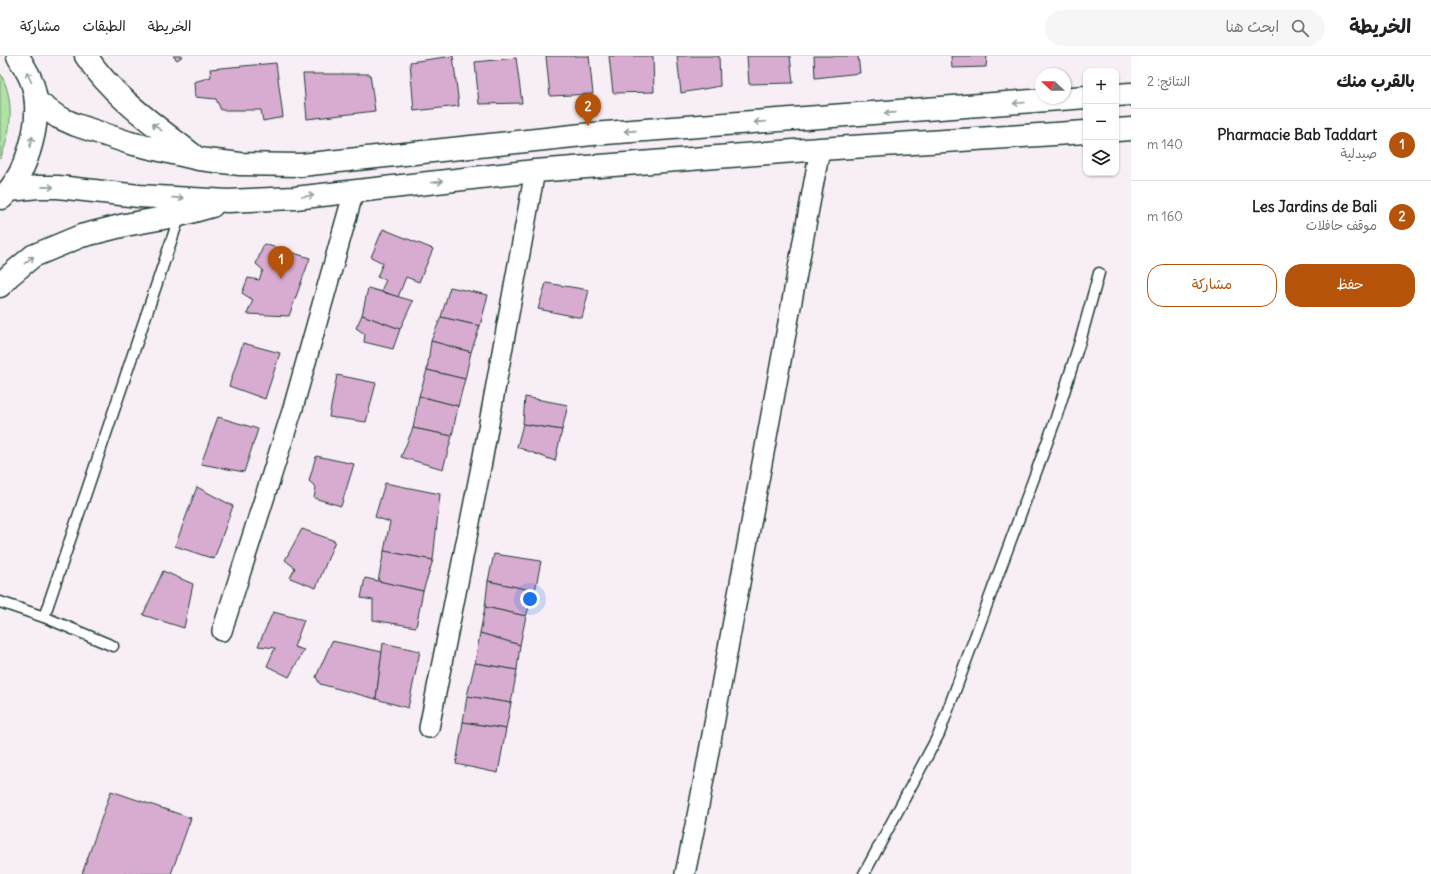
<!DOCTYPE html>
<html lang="ar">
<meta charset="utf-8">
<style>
:root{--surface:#fff;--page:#f6f6f6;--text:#202124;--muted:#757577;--line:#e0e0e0;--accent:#b45309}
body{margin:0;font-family:Delius,"Playpen Sans Arabic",sans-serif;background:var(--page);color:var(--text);direction:rtl}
.controls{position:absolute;right:12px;top:12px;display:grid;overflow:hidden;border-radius:8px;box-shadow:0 1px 3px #0004}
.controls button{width:36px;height:36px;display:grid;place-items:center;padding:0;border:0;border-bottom:1px solid var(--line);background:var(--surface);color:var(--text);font:20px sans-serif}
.compass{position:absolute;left:1035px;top:12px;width:36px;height:36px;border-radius:50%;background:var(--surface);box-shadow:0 1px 3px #0004;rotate:291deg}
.you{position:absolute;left:530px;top:543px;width:14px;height:14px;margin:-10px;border:3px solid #fff;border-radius:50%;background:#1a73e8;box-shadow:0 0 0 6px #1a73e833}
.badge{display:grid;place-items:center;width:26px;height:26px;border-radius:50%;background:var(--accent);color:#fff;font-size:13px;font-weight:700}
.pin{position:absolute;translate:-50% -33px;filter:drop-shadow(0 1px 2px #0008)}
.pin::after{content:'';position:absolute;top:21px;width:14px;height:12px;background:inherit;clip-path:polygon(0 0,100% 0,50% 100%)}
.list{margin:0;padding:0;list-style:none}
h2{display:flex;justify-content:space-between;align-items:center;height:52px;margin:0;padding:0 16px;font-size:17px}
h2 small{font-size:13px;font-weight:400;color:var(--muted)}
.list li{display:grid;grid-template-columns:26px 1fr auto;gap:12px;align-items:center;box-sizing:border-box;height:72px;padding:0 16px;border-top:1px solid var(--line)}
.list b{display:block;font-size:15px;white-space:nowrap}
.list p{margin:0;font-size:13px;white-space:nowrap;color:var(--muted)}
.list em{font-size:13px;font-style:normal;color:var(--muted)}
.actions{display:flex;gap:8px;padding:12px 16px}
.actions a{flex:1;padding:9px 0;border:1px solid var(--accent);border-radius:16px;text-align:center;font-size:14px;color:var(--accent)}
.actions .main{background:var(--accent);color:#fff}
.icon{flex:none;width:22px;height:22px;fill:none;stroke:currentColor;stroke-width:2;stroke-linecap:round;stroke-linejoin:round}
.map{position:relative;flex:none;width:1131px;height:818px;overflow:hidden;direction:ltr}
header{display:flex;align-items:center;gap:24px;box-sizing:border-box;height:56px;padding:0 20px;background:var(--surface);border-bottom:1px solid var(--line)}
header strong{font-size:19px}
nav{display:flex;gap:22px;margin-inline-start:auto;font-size:14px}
.search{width:280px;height:36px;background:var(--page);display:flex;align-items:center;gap:10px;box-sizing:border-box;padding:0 14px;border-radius:22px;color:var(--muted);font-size:15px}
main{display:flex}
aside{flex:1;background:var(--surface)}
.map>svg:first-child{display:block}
</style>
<header>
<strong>الخريطة</strong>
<div class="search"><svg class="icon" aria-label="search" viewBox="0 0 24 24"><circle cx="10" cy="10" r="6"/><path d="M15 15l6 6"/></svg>ابحث هنا</div>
<nav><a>الخريطة</a><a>الطبقات</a><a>مشاركة</a></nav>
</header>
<main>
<aside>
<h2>بالقرب منك<small>النتائج: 2</small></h2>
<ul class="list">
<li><span class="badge">1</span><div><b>Pharmacie Bab Taddart</b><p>صيدلية</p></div><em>140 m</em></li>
<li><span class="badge">2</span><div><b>Les Jardins de Bali</b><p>موقف حافلات</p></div><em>160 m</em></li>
</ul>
<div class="actions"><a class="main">حفظ</a><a>مشاركة</a></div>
</aside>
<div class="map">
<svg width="1131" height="818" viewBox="0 0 1131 818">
<rect width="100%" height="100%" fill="#f7eef6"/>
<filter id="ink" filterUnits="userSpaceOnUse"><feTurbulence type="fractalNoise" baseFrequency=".025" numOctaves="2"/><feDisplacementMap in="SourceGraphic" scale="8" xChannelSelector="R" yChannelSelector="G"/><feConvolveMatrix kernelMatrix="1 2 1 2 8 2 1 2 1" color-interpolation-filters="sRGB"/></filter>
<g filter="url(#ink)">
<path fill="#afe2a3" stroke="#67906c" d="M 0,17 C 15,42 12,77 0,103 Z"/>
<g fill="#d8acd1" stroke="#1f3d34">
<polygon points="173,0 183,0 177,4"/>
<polygon points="453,0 459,50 414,55 410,6"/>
<polygon points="546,0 589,0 593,38 550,40"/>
<polygon points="609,0 653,0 654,36 613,37"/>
<polygon points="677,0 719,0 720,30 681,37"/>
<polygon points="747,0 790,0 793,27 749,28"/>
<polygon points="814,0 858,0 860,17 815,22"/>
<polygon points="951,0 987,0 986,11 952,12"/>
<polygon points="516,2 522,47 479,48 475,6"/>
<polygon points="276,7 283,61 263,65 261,54 221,54 216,43 195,41 194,26 211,21 210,13"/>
<polygon points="303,18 370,18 375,55 307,63"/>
<polygon points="383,173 433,193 419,226 406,221 398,241 381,235 386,224 377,221 383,207 371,201"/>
<polygon points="264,188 310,202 289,260 247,258 253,244 242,237 248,222 259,224 263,214 256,208"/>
<polygon points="546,227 589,234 582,262 538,253"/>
<polygon points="450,231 488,239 480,270 441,261"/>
<polygon points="368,232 413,245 400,273 362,259"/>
<polygon points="362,259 400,273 393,293 364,286 365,278 356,272"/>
<polygon points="441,261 480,270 471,296 431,285"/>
<polygon points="431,285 471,296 465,323 427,314"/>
<polygon points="243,287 280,297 265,343 229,330"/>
<polygon points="427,314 465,323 458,350 419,340"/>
<polygon points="337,319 376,327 366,366 329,361"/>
<polygon points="419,340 458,350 452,380 413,372"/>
<polygon points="525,341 568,349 562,374 523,368"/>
<polygon points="218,361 258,373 244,416 201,408"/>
<polygon points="523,368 562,374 555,405 517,391"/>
<polygon points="413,372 452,380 443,413 401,401"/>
<polygon points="316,400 354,408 341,450 314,442 316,431 309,425"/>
<polygon points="385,427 440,438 433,504 384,495 390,466 375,461"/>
<polygon points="197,431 233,450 214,503 175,490"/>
<polygon points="302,473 335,485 316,532 290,522 295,512 285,504"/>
<polygon points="384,495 433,504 423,535 378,525"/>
<polygon points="494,498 541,505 535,535 488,525"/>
<polygon points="163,515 193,528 184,572 143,559"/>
<polygon points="365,522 423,535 416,571 373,564 373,544 361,542"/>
<polygon points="488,525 535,535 526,560 485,551"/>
<polygon points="485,551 526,560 520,589 480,577"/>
<polygon points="273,556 304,564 294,591 304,594 289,621 267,610 275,592 258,590"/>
<polygon points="480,577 520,589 517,614 475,607"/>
<polygon points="332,585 382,596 376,643 320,628 316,621"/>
<polygon points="383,587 420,595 408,652 376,643"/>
<polygon points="475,607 517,614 511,647 467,640"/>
<polygon points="467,640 511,647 506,673 463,666"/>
<polygon points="463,666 506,673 498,717 456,708"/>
<polygon points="111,735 191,762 171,818 82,818"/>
</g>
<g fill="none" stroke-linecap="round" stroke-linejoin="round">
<g stroke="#1f3d34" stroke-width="13">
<g id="service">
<polyline points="0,546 44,561 113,590"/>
<polyline points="44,561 180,159"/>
<polyline points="864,818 939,678 1055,365 1081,282 1099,217"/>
</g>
</g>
<g stroke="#1f3d34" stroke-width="22">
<g id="minor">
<polyline points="222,575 293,352 354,135"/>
<polyline points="429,672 481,411 535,115"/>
<polyline points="685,818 698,755 820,93"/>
</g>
</g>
<g stroke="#1f3d34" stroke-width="25">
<g id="primary">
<path d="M 86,0 C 113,41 155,69 193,99"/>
<polyline points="1116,39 1131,38"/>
<polyline points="36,45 58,61 76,69 130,87 199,103 240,108 301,109 592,78 1086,41"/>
<polyline points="1116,74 1131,73"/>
<polyline points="10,134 38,131 58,131 139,140 228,145 295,142 535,115 820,93 1086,76"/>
<path d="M 2,142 C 28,116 45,60 31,24 C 28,16 22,8 18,0"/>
<polyline points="0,230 9,220 33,200 81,180 125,169 180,159 212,150"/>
</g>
</g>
<use href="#service" stroke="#fff" stroke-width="10"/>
<use href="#minor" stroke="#fff" stroke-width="19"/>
<use href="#primary" stroke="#fff" stroke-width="22"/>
</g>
<defs><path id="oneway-shaft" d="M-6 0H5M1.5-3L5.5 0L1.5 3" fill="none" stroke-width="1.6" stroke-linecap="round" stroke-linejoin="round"/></defs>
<g stroke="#8f9e9a">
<use href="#oneway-shaft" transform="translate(29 21) rotate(-114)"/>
<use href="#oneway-shaft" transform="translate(1019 47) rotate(175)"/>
<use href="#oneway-shaft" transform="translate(890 57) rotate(176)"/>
<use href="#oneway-shaft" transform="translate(760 66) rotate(176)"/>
<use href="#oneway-shaft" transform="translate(157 71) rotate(-142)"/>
<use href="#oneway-shaft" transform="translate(630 75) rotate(176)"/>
<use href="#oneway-shaft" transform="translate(31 86) rotate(-75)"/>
<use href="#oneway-shaft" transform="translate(437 126) rotate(-6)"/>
<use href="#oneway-shaft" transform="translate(48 131) rotate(1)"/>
<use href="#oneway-shaft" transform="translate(308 140) rotate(-7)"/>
<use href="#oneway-shaft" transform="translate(178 142) rotate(4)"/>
<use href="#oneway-shaft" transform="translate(29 204) rotate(-38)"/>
</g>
</g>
</svg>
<div class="controls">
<button>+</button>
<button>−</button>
<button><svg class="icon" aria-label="layers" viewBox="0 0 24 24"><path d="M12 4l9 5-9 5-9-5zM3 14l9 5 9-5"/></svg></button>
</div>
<svg class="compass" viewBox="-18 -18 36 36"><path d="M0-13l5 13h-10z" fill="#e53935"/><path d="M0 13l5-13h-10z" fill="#757577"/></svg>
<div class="you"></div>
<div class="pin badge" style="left:281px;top:223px">1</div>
<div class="pin badge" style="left:588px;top:70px">2</div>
</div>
</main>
